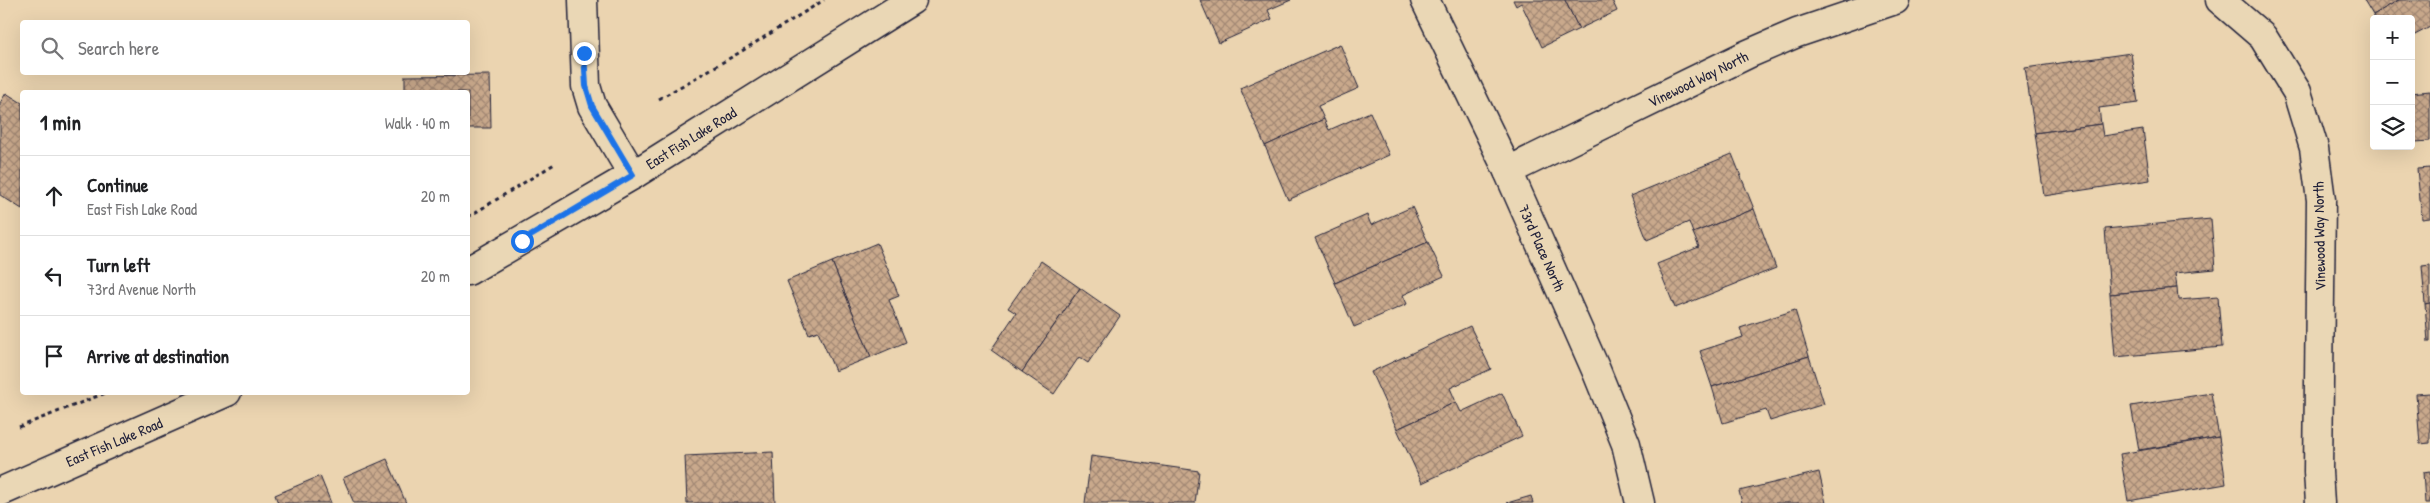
<!DOCTYPE html>
<meta charset="utf-8">
<style>
:root{--surface:#fff;--page:#f2f2f2;--text:#202124;--muted:#757577;--line:#e0e0e0}
body{margin:0;font-family:"Patrick Hand",sans-serif;background:var(--page);color:var(--text)}
.controls{position:absolute;right:15px;top:15px;display:grid;overflow:hidden;border-radius:5px;box-shadow:0 5px 20px #0002}
.controls button{width:45px;height:45px;display:grid;place-items:center;padding:0;border:0;border-bottom:1px solid var(--line);background:var(--surface);color:var(--text);font:25px sans-serif}
.stop{position:absolute;width:15px;height:15px;margin:-11px;border:4px solid #1a73e8;border-radius:50%;background:#fff}
.stop.end{background:#1a73e8;border-color:#fff;box-shadow:0 1px 5px #0008}
.list{margin:0;padding:0;list-style:none}
h2{display:flex;justify-content:space-between;align-items:center;height:65px;margin:0;padding:0 20px;font-size:21px}
h2 small{font-size:16px;font-weight:400;color:var(--muted)}
.list li{display:grid;grid-template-columns:32px 1fr auto;gap:15px;align-items:center;box-sizing:border-box;height:80px;padding:0 20px;border-top:1px solid var(--line)}
.list b{display:block;font-size:19px;white-space:nowrap}
.list p{margin:0;font-size:16px;white-space:nowrap;color:var(--muted)}
.list em{font-size:16px;font-style:normal;color:var(--muted)}
.icon{flex:none;width:28px;height:28px;fill:none;stroke:currentColor;stroke-width:2;stroke-linecap:round;stroke-linejoin:round}
.map{position:relative;flex:none;width:2430px;height:503px;overflow:hidden}
.search{position:absolute;background:var(--surface);box-shadow:0 5px 20px #0002;left:20px;top:20px;width:450px;height:55px;display:flex;align-items:center;gap:12px;box-sizing:border-box;padding:0 18px;border-radius:5px;color:var(--muted);font-size:19px}
.panel{position:absolute;background:var(--surface);box-shadow:0 5px 20px #0002;left:20px;top:90px;width:450px;height:305px;border-radius:5px}
.map>svg:first-child{display:block}
</style>
<div class="map">
<svg width="2430" height="503" viewBox="0 0 2430 503">
<defs>
<pattern id="building-cross-hatch" width="8" height="8" patternUnits="userSpaceOnUse" patternTransform="scale(1.25)"><rect width="8" height="8" fill="#c9a98c"/><path d="M0 0l8 8M0 8l8-8" fill="none" stroke="#a38974"/></pattern>
</defs>
<rect width="100%" height="100%" fill="#ebd4b0"/>
<filter id="ink" filterUnits="userSpaceOnUse"><feTurbulence type="fractalNoise" baseFrequency=".02" numOctaves="2"/><feDisplacementMap in="SourceGraphic" scale="10" xChannelSelector="R" yChannelSelector="G"/><feConvolveMatrix kernelMatrix="1 2 1 2 8 2 1 2 1" color-interpolation-filters="sRGB"/></filter>
<g filter="url(#ink)">
<g fill="url(#building-cross-hatch)" stroke="#22223b">
<polygon points="1200,0 1291,0 1268,10 1272,19 1219,43"/>
<polygon points="1513,0 1565,0 1579,29 1542,47 1521,3 1516,6"/>
<polygon points="1565,0 1612,0 1617,11 1579,29"/>
<polygon points="2364,0 2399,0 2373,15"/>
<polygon points="2399,0 2430,0 2430,27 2411,37 2411,19 2375,19 2373,15"/>
<polygon points="1340,44 1359,88 1318,106 1324,119 1265,146 1240,88"/>
<polygon points="2131,53 2138,103 2099,108 2101,124 2035,133 2025,68"/>
<polygon points="490,75 491,128 468,128 468,92 405,92 405,76"/>
<polygon points="2430,91 2430,141 2415,142 2411,93"/>
<polygon points="6,93 22,103 22,209 0,195 0,103"/>
<polygon points="1370,112 1389,155 1288,200 1265,146 1324,119 1329,130"/>
<polygon points="2101,124 2103,136 2143,130 2150,180 2044,196 2035,133"/>
<polygon points="1732,154 1754,209 1693,233 1689,222 1647,240 1630,196"/>
<polygon points="2430,168 2430,218 2422,219 2417,169"/>
<polygon points="1412,207 1428,242 1335,283 1315,238 1367,215 1371,225"/>
<polygon points="1754,209 1776,268 1675,308 1657,264 1699,247 1693,233"/>
<polygon points="2211,219 2215,269 2175,273 2177,288 2110,294 2105,229"/>
<polygon points="1428,242 1444,276 1403,295 1407,304 1354,327 1335,283"/>
<polygon points="877,243 899,296 889,300 906,342 871,357 832,262"/>
<polygon points="1041,261 1080,288 1022,372 991,350 1016,313 1008,308"/>
<polygon points="832,262 871,357 835,371 818,331 809,334 787,281"/>
<polygon points="2430,265 2430,303 2425,304 2422,266"/>
<polygon points="1080,288 1120,316 1088,363 1079,357 1054,394 1022,372"/>
<polygon points="2177,288 2178,300 2218,297 2222,347 2115,357 2110,294"/>
<polygon points="2430,303 2430,342 2428,342 2425,304"/>
<polygon points="1795,310 1809,356 1712,387 1700,351 1743,337 1740,328"/>
<polygon points="1470,326 1491,369 1450,388 1456,402 1397,429 1371,372"/>
<polygon points="1809,356 1824,404 1770,421 1766,410 1723,423 1712,387"/>
<polygon points="1502,393 1522,436 1422,483 1397,429 1456,402 1461,412"/>
<polygon points="2211,393 2219,437 2139,450 2131,406"/>
<polygon points="2430,393 2430,443 2420,444 2416,394"/>
<polygon points="2219,437 2226,484 2128,501 2120,454"/>
<polygon points="773,452 775,503 687,503 685,456"/>
<polygon points="1091,456 1199,471 1195,503 1085,503"/>
<polygon points="387,459 406,503 354,503 343,478"/>
<polygon points="2430,471 2430,503 2425,503 2423,472"/>
<polygon points="1819,472 1826,503 1742,503 1739,491"/>
<polygon points="320,476 331,503 278,503 275,495"/>
<polygon points="1531,496 1533,503 1507,503"/>
</g>
<g fill="none" stroke-linecap="round" stroke-linejoin="round">
<g stroke="#22223b" stroke-width="31">
<g id="street">
<polyline points="583,0 586,86 592,106 633,175"/>
<polyline points="1425,0 1508,171 1596,370 1626,444 1640,503"/>
<polyline points="2220,0 2263,37 2297,92 2314,148 2321,200 2318,472 2320,503"/>
<polyline points="1508,171 1748,54 1797,33 1895,0"/>
</g>
</g>
<g stroke="#22223b" stroke-width="31">
<g id="secondary">
<polyline points="468,271 633,175 912,0"/>
<polyline points="0,492 227,392"/>
</g>
</g>
<g stroke="#22223b" stroke-width="3" stroke-dasharray="4 4" stroke-linecap="butt">
<polyline points="659,99 737,54 824,0"/>
<polyline points="468,217 556,163"/>
<polyline points="19,427 108,392"/>
</g>
<use href="#street" stroke="#ead7b5" stroke-width="28"/>
<use href="#secondary" stroke="#ead7b5" stroke-width="28"/>
</g>
</g>
<g fill="none" stroke-linecap="round" stroke-linejoin="round" filter="url(#ink)">
<polyline stroke="#1a73e8" stroke-width="6" points="522,241 633,175 592,106 586,86 584,53"/>
</g>
<g text-anchor="middle" dominant-baseline="central" stroke-width="5" stroke-linejoin="round" paint-order="stroke">
<g font-size="15" fill="#22223b" stroke="#ead7b5">
<text transform="translate(1698 79) rotate(-26)">Vinewood Way North</text>
<text transform="translate(691 138) rotate(-32)">East Fish Lake Road</text>
<text transform="translate(2319 236) rotate(-91)">Vinewood Way North</text>
<text transform="translate(1542 248) rotate(66)">73rd Place North</text>
<text transform="translate(114 442) rotate(-23)">East Fish Lake Road</text>
</g>
</g>
</svg>
<div class="controls">
<button>+</button>
<button>−</button>
<button><svg class="icon" aria-label="layers" viewBox="0 0 24 24"><path d="M12 4l9 5-9 5-9-5zM3 14l9 5 9-5"/></svg></button>
</div>
<div class="stop" style="left:522px;top:241px"></div>
<div class="stop end" style="left:584px;top:53px"></div>
<div class="search"><svg class="icon" aria-label="search" viewBox="0 0 24 24"><circle cx="10" cy="10" r="6"/><path d="M15 15l6 6"/></svg>Search here</div>
<section class="panel">
<h2>1 min<small>Walk · 40 m</small></h2>
<ul class="list">
<li><svg class="icon" aria-label="ahead" viewBox="0 0 24 24"><path d="M12 20V5M6 11l6-6 6 6"/></svg><div><b>Continue</b><p>East Fish Lake Road</p></div><em>20 m</em></li>
<li><svg class="icon" aria-label="left" viewBox="0 0 24 24"><path d="M17 20v-9H6M10 6l-5 5 5 5"/></svg><div><b>Turn left</b><p>73rd Avenue North</p></div><em>20 m</em></li>
<li><svg class="icon" aria-label="arrive" viewBox="0 0 24 24"><path d="M6 21V4h12l-3 4 3 4H6"/></svg><div><b>Arrive at destination</b></div></li>
</ul>
</section>
</div>
